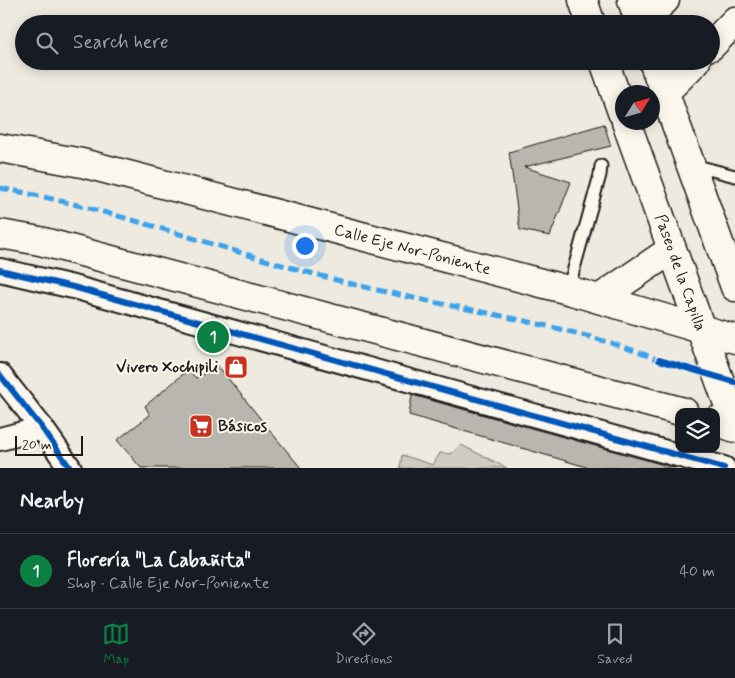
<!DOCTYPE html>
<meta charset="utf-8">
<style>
:root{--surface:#171b24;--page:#242831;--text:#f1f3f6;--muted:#9ea1a6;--line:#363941;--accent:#0b8043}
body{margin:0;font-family:Mynerve,sans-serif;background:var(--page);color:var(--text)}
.controls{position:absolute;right:15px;bottom:15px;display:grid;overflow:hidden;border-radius:10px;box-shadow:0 2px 12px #0003}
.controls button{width:45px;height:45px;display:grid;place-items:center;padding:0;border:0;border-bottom:1px solid var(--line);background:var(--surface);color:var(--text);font:25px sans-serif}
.compass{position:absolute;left:615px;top:85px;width:45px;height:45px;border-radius:50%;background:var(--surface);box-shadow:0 2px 12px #0003;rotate:53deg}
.scale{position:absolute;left:15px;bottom:12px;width:68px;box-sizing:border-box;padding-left:5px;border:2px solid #1c1c1c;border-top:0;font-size:14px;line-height:18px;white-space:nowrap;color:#1c1c1c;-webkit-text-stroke:4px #fbf7ec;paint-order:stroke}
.you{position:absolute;left:304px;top:245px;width:18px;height:18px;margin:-12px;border:4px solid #fff;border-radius:50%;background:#1a73e8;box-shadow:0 0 0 8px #1a73e833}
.badge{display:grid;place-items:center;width:32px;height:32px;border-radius:50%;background:var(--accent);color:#fff;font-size:16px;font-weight:700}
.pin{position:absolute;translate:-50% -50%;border:2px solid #fff;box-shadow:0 1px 5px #0006}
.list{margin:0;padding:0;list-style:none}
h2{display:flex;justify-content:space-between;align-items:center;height:65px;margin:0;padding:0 20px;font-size:21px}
h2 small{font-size:16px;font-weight:400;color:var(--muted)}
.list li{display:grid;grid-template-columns:32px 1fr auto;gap:15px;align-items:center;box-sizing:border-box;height:75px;padding:0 20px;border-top:1px solid var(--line)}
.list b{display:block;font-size:19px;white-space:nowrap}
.list p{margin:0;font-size:16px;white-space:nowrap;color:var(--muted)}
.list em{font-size:16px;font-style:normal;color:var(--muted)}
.icon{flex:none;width:28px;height:28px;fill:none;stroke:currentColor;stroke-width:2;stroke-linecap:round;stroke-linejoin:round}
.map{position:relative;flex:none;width:735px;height:468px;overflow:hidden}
.search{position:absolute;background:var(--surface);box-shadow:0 2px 12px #0003;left:15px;right:15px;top:15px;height:55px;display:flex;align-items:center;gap:12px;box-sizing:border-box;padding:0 18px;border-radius:28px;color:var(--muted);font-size:19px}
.sheet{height:140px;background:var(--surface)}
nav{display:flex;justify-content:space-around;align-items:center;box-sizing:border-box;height:70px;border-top:1px solid var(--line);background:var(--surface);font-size:14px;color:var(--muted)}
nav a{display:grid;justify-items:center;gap:2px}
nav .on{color:var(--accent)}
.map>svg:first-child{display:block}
</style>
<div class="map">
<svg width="735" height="468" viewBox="0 0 735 468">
<rect width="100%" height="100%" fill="#eeeadf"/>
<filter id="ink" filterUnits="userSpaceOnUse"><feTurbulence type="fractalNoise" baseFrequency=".02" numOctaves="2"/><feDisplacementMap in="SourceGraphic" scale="10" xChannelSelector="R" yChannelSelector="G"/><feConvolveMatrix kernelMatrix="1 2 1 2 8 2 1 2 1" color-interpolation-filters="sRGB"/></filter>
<g filter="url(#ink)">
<polygon fill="#ceccc2" stroke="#75746f" points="461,445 507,468 400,468 402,455 433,465 440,453 451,454"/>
<g fill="#b9b6af" stroke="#1c1c1c">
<polygon points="604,124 611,146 524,167 571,182 550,236 520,230 509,152"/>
<polygon points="218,366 276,438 301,468 141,468 117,440 150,415 145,406 188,370 196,378"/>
<polygon points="412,395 675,468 590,468 409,415"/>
</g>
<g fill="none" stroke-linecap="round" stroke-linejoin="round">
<g stroke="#1c1c1c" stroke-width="15">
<g id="lane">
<polyline points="693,165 735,176"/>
<polyline points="568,290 600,175 601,166"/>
</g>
</g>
<g stroke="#1c1c1c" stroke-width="26">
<g id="street">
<polyline points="0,270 73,287 724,468"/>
<polyline points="0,375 42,428 70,468"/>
<polyline points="0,439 42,428"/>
</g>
</g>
<g stroke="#1c1c1c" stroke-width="31">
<g id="secondary">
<polyline points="583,0 591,24"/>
<polyline points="632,0 640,24"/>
<polyline points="640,23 665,0"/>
<polyline points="711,46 735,21"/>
<polyline points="604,61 622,112"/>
<polyline points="653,61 735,287"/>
<polyline points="664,93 696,61"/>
<path id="s1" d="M 626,122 L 735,423"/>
</g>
</g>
<g stroke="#1c1c1c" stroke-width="31">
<g id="primary">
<path id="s2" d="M 0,148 L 82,163 L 568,290 L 735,339"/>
<polyline points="0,234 40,241 684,412"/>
<polyline points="599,299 671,250"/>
<polyline points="716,421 735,428"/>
</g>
</g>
<use href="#lane" stroke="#fbf7ec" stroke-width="11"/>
<use href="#street" stroke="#fbf7ec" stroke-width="22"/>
<use href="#secondary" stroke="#fbf7ec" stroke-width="28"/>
<use href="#primary" stroke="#fbf7ec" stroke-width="28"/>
<path stroke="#3da2ea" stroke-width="5" stroke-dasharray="10 5" stroke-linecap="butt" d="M 0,188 C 126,211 245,259 369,288 C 465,311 566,323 659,360"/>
<g stroke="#fbf7ec" stroke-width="9">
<g id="cycleway">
<polyline points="0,270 73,287 724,468"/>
<polyline points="659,360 735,382"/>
<polyline points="0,375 42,428 70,468"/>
</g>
</g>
<use href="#cycleway" stroke="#0057b8" stroke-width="6"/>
</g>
</g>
<defs>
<g id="shop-square" transform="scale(1.25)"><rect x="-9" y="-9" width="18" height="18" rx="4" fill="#c8321e" stroke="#fbf7ec"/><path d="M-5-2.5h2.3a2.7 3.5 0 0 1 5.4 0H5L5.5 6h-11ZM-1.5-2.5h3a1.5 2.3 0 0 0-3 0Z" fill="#fff"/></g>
<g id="supermarket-square" transform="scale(1.25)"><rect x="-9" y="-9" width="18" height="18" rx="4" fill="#c8321e" stroke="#fbf7ec"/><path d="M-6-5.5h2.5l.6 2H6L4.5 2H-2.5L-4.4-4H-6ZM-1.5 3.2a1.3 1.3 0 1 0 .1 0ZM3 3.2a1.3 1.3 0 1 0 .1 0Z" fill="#fff"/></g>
</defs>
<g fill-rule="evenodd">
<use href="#shop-square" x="236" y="367"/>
<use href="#supermarket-square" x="201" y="426"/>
</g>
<g text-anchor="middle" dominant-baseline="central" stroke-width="4" stroke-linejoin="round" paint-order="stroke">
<g font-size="16" fill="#1c1c1c" stroke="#fbf7ec">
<text stroke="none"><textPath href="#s2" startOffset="425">Calle Eje Nor-Poniente</textPath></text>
<text stroke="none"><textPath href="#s1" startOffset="160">Paseo de la Capilla</textPath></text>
</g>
<g font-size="16" font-weight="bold" fill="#1c1c1c" stroke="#fbf7ec" text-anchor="end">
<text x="218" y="367">Vivero Xochipili</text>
<text x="218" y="426" text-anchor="start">Básicos</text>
</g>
</g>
</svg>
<div class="controls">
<button><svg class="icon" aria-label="layers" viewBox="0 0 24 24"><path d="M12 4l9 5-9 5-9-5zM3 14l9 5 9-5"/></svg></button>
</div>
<svg class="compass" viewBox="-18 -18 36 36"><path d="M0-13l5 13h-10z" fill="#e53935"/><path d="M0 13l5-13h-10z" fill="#9ea1a6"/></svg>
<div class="scale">20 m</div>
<div class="you"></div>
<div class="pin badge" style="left:213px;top:337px">1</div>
<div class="search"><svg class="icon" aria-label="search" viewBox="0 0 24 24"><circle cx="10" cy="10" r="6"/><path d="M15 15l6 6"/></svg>Search here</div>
</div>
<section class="sheet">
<h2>Nearby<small></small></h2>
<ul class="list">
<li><span class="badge">1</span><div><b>Florería &quot;La Cabañita&quot;</b><p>Shop · Calle Eje Nor-Poniente</p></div><em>40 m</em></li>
</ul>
</section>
<nav>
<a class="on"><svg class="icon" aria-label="map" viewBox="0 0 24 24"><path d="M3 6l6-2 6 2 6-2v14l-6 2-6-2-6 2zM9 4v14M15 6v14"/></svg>Map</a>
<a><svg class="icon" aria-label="directions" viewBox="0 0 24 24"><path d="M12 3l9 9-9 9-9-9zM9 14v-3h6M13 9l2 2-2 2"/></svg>Directions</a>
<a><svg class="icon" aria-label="saved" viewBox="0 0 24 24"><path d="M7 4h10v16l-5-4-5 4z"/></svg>Saved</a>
</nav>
